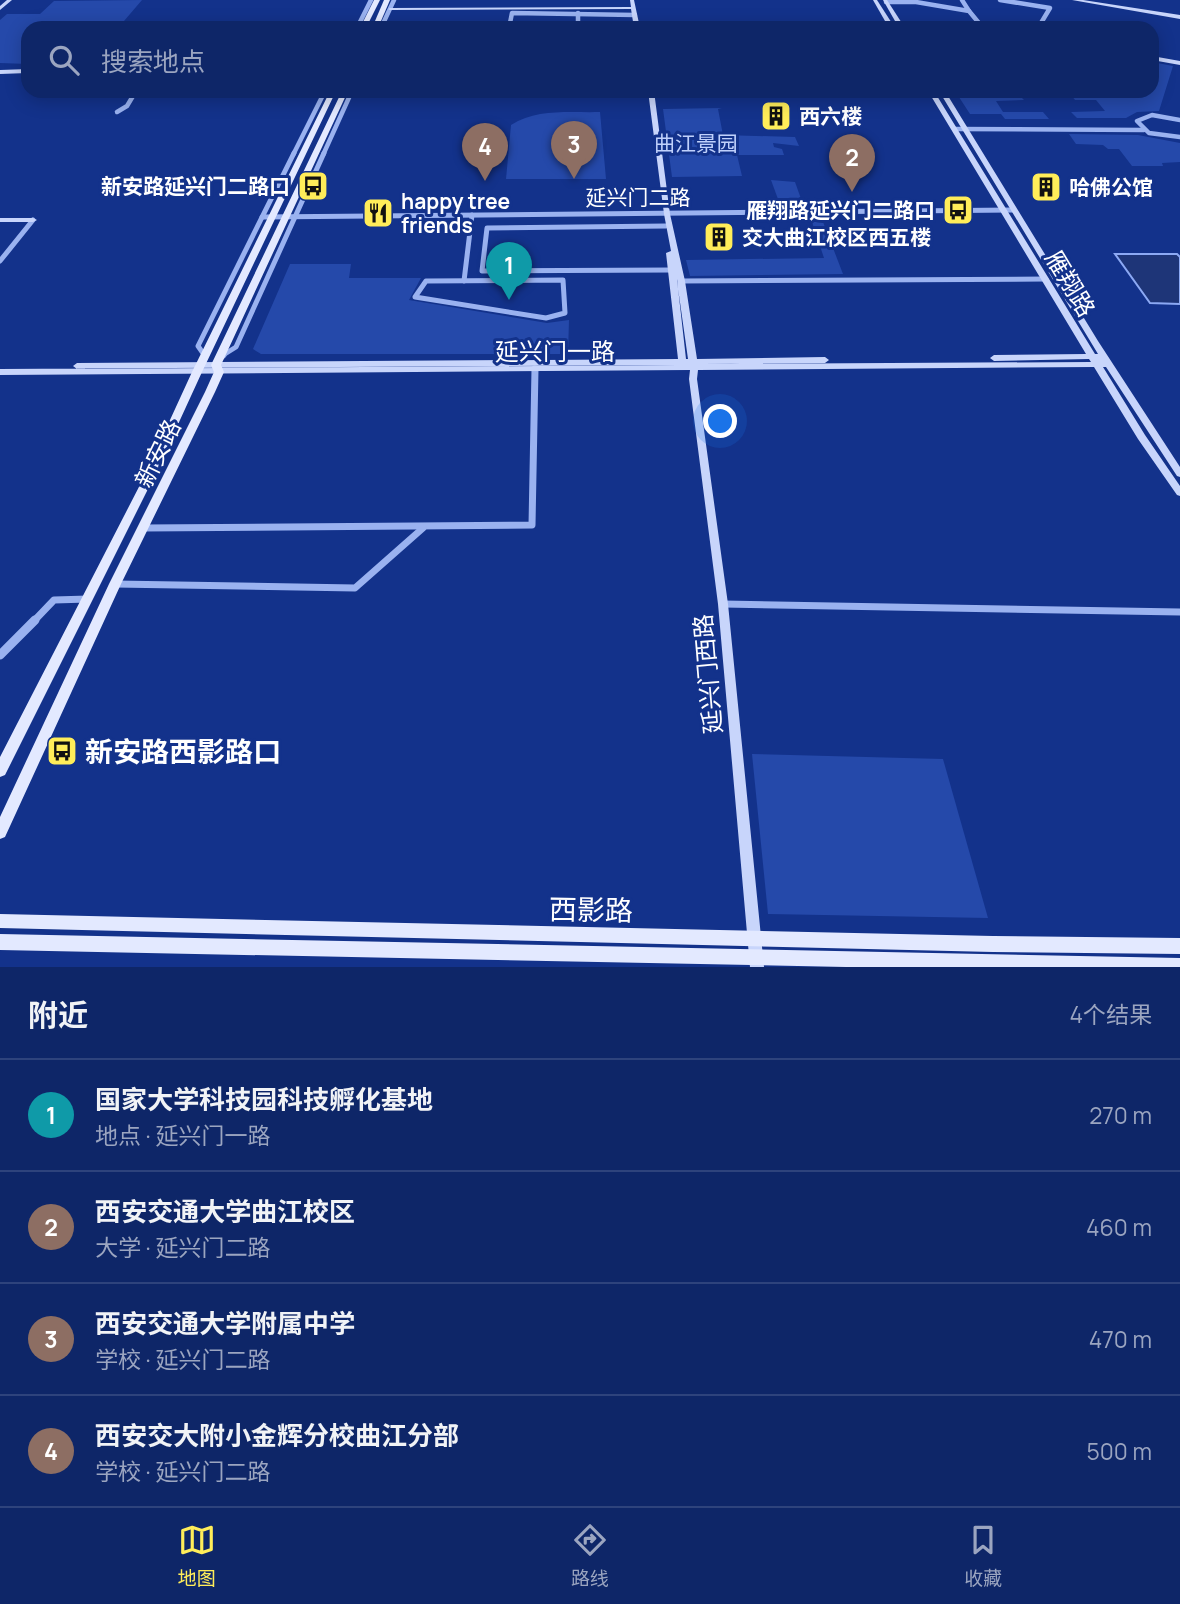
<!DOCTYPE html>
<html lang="zh">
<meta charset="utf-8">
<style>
:root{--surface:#0e2668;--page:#1c3271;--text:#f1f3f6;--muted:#9ba5c0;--line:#2e437c;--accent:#ffed59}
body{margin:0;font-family:Manrope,"Noto Sans SC",sans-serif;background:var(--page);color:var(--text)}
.you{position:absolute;left:721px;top:422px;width:24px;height:24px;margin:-18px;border:5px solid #fff;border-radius:50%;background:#1a73e8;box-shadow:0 0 0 10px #1a73e833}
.badge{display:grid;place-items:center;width:46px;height:46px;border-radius:50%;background:var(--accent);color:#fff;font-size:23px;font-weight:700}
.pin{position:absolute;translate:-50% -58px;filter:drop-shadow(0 2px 4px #0008)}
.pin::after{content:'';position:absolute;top:37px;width:24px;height:21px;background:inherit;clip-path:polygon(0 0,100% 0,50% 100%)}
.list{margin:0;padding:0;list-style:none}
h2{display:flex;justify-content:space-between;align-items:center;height:91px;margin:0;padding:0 28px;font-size:30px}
h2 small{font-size:23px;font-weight:400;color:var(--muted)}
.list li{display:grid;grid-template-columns:46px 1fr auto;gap:21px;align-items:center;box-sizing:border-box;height:112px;padding:0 28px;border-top:2px solid var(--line)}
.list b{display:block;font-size:26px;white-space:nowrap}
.list p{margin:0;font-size:23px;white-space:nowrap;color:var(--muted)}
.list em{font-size:23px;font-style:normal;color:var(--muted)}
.icon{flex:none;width:38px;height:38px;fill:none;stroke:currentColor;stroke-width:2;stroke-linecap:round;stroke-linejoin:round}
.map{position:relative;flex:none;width:1180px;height:967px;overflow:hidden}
.search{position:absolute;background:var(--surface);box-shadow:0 4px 18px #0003;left:21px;right:21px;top:21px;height:77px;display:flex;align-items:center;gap:18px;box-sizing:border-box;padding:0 24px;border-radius:21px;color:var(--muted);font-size:26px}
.sheet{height:539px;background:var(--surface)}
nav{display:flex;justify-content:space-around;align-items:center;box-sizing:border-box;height:98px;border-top:2px solid var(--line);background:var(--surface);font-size:19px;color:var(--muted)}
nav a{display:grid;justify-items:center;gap:4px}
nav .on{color:var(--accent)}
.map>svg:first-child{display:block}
</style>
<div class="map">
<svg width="1180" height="967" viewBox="0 0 1180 967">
<rect width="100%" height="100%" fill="#13328b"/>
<g fill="#2549aa">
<polygon points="142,0 118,28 28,28 28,64 0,63 0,20 7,14 40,14 54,1"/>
<polygon points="1152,62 1173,66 1159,111 1137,112 1126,118 1077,118 1071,112 1105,111 1096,100 1075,100 1068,91 1152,91"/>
<polygon points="955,91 1016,92 1024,100 996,101 1003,112 1043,112 1049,119 1005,119 1001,114 970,114"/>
<polygon points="722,108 718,109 723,135 795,137 799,146 773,143 774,147 782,149 784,155 737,155 742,176 672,177 663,109"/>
<path d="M 600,112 L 606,179 L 506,179 L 511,125 C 538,108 570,113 600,112 Z"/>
<polygon points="1069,134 1138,135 1180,143 1180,162 1162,163 1163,166 1132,166 1119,149 1108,149 1103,145 1076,144"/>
<polygon points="771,180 795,182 805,210 782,210"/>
<polygon points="812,222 823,222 843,274 690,276 686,260 824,258"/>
<polygon points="290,264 351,264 349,278 421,278 409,300 547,323 569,320 568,354 261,354 253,349"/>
<polygon points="752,754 943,759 988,918 768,914"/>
</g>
<polygon fill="#1e3578" stroke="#8ca9f4" stroke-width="2" points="1115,254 1177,254 1180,257 1180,304 1150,303"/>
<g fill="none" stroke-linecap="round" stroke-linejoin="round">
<g stroke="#9ab2f0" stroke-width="4.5">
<polyline points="962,0 969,11"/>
<polyline points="1000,0 1050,8 1038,28"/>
<polyline points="886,2 916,2 969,11 983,28"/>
<polyline points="578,13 578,28"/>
<polyline points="357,28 371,0"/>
<polyline points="381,28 394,0"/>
<polyline points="509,28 512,13 635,15"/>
<polyline points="117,112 127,106 136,91"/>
<polyline points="1180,120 1152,115 1137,121 1149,133 1180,137"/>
<polyline points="955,129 1144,130"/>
<polyline points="293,155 325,91"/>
<polyline points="323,155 352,91"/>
</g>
<g stroke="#9ab2f0" stroke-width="5">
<polyline points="262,217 1014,210"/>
<polyline points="666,226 487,228 482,271 672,270"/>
<polyline points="0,261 33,220"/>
<polygon points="563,280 565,313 546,318 415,297 426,281"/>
<polyline points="464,281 472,215"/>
<polyline points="681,281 1046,279"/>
<polyline points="205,356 198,346 294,153"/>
<polyline points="220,357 236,347 324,153"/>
</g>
<g stroke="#9ab2f0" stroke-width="7">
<polyline points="220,357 223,355"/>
<polyline points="144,528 532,525 535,369"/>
<polyline points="115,584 355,588 423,528"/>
<polyline points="723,604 1180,612"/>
<polyline points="33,622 54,600 88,599"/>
</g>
<polyline stroke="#9ab2f0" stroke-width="9" points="0,655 35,620"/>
<g fill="#c8d5fb" fill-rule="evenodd">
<polygon points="7,0 12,0 0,10 0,6"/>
<polygon points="630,0 634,0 640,28 634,28 631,9 390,10 388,9 390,8 631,7"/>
<polygon points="873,0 877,0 895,28 889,28"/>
<polygon points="883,0 887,0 905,28 899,28"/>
<polygon points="1072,0 1083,0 1180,15 1180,19"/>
<polygon points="1152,56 1180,61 1180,65 1152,60"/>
<polygon points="28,69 28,73 0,74 0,70"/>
<path d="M 648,91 L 654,91 L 670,214 L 685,281 L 697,359 L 825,357 L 829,360 L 825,363 L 698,364 L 1091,362 L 1089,359 L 994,361 L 990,358 L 994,355 L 1086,354 L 928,91 L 934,91 L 1095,354 L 1098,354 L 939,91 L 945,91 L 1098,341 L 1180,467 L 1180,477 L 1177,476 L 1106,367 L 1103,367 L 1145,435 L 1180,486 L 1180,496 L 1177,495 L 1138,439 L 1094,367 L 698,370 L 697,379 L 728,604 L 764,967 L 750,967 L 718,604 L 689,379 L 690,370 L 0,375 L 0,369 L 678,365 L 77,369 L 73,366 L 77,363 L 678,359 L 666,253 L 671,251 L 664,214 ZM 677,279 L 677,281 L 688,359 L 686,359 Z"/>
<polygon points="0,218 33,218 37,220 33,222 0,222"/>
</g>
<g fill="#e3e9ff" fill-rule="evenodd">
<polygon points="374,0 380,0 366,28 360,28"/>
<polygon points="384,0 390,0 378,28 372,28"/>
<polygon points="330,91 336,91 202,372 152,481 5,775 0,777 0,757 142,481 192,372"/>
<polygon points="342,91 348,91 221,365 224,372 215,392 121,584 5,837 0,839 0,817 109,584 205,392 214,372 211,365"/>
<polygon points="0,914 993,936 1180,938 1180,954 993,952 0,928"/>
<polygon points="0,934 1180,958 1180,967 846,967 0,950"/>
</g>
</g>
<defs>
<g id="building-square" transform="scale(1.575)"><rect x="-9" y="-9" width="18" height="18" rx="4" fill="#ffed59" stroke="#13328b"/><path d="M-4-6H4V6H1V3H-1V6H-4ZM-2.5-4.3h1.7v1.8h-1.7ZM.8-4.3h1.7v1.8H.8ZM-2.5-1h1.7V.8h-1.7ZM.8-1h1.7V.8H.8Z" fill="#111"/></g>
<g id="bus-square" transform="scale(1.575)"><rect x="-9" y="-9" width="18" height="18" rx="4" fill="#ffed59" stroke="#13328b"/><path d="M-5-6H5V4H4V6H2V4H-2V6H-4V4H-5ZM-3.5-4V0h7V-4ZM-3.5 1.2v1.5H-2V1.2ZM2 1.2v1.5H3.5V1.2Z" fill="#111"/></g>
<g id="restaurant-square" transform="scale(1.575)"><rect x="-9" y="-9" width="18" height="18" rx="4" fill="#ffed59" stroke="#13328b"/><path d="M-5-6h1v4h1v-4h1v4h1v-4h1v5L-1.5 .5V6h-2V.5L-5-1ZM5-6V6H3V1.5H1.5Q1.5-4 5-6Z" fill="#111"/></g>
</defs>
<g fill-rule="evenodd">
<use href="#building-square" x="776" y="116"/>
<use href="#bus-square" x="313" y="186"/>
<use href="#building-square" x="1046" y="187"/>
<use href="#bus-square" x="958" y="210"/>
<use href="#restaurant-square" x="378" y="213"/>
<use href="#building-square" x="719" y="237"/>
<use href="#bus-square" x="62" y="751"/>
</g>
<g text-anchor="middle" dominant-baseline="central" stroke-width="6" stroke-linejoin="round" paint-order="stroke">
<g font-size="21" font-weight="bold" fill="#fff" stroke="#13328b" text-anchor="start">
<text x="799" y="116">西六楼</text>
<text x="290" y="186" text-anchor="end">新安路延兴门二路口</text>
<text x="1069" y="187">哈佛公馆</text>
<text x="401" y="201">happy tree<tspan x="401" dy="24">friends</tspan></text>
<text x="935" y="210" text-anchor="end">雁翔路延兴门二路口</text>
<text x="742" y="237">交大曲江校区西五楼</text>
</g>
<g font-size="21" fill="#c0d1fc" stroke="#13328b">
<text x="696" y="143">曲江景园</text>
</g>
<g font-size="21" fill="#fff" stroke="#13328b">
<text x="638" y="197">延兴门二路</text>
</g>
<g font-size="24" fill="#fff" stroke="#13328b">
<text transform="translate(1071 283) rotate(59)">雁翔路</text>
<text x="555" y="350">延兴门一路</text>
<text transform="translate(157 453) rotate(-64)">新安路</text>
<text transform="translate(707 674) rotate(-95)">延兴门西路</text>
</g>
<g font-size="28" font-weight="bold" fill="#fff" stroke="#13328b" text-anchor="start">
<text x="85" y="751">新安路西影路口</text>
</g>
<g font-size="28" fill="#fff" stroke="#13328b">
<text transform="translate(591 909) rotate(1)">西影路</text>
</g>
</g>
</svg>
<div class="you"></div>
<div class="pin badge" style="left:509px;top:300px;background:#0f9aa8">1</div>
<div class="pin badge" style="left:852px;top:192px;background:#8d6e63">2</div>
<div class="pin badge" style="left:574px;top:179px;background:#8d6e63">3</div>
<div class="pin badge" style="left:485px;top:181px;background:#8d6e63">4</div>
<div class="search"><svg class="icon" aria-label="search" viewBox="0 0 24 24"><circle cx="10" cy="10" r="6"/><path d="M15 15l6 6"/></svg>搜索地点</div>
</div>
<section class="sheet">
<h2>附近<small>4个结果</small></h2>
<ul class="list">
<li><span class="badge" style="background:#0f9aa8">1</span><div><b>国家大学科技园科技孵化基地</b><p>地点 · 延兴门一路</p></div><em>270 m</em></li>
<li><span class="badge" style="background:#8d6e63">2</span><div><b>西安交通大学曲江校区</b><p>大学 · 延兴门二路</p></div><em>460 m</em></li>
<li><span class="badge" style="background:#8d6e63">3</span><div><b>西安交通大学附属中学</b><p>学校 · 延兴门二路</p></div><em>470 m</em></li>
<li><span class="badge" style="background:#8d6e63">4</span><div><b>西安交大附小金辉分校曲江分部</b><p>学校 · 延兴门二路</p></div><em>500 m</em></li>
</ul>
</section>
<nav>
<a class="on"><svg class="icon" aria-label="map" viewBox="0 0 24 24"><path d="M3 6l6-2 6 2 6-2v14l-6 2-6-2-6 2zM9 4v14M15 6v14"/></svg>地图</a>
<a><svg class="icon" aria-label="directions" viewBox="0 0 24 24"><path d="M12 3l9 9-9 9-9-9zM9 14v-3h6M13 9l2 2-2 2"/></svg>路线</a>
<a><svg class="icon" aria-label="saved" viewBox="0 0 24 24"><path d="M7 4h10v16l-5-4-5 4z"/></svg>收藏</a>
</nav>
